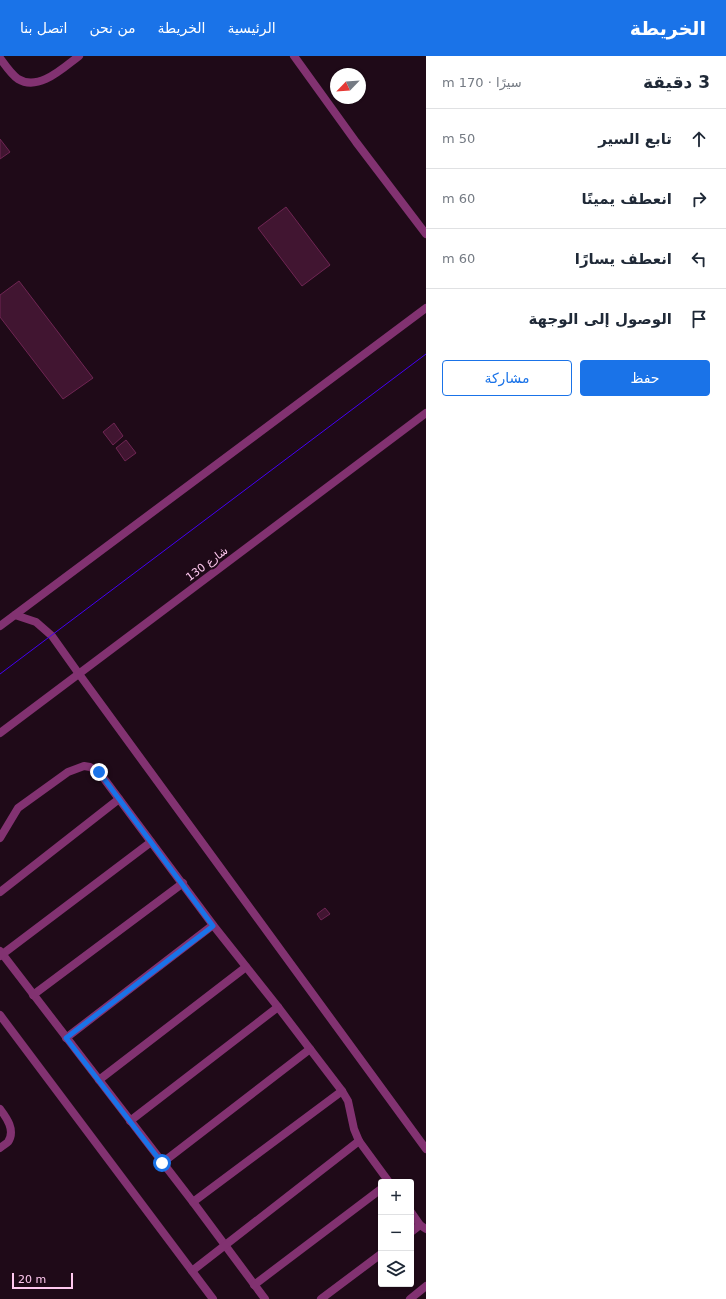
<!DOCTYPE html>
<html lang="ar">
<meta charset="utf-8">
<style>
:root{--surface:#fff;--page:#f6f6f7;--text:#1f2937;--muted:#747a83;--line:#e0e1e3;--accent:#1a73e8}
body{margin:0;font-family:"DejaVu Sans","Noto Naskh Arabic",sans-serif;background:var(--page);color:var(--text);direction:rtl}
.controls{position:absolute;right:12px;bottom:12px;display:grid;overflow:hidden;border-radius:4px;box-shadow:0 1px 3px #0004}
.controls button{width:36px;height:36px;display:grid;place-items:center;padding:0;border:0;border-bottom:1px solid var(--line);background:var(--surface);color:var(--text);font:20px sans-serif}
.compass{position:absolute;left:330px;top:12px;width:36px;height:36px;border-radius:50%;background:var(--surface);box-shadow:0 1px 3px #0004;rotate:245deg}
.scale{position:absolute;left:12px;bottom:10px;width:61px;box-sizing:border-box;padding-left:4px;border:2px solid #ffc8ef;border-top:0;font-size:11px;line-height:14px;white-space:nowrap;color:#ffc8ef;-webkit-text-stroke:3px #1f0a18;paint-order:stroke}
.stop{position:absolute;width:12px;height:12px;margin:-9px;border:3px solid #1a73e8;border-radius:50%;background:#fff}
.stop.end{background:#1a73e8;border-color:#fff;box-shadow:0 1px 4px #0008}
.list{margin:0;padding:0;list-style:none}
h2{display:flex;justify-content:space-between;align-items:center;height:52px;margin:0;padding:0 16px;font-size:17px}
h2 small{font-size:13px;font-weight:400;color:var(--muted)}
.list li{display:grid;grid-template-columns:26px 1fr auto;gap:12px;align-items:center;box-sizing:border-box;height:60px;padding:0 16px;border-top:1px solid var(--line)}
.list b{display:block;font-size:15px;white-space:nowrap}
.list em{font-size:13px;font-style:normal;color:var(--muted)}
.actions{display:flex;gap:8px;padding:12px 16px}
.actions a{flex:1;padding:9px 0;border:1px solid var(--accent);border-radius:4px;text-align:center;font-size:14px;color:var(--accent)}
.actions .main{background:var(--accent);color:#fff}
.icon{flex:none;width:22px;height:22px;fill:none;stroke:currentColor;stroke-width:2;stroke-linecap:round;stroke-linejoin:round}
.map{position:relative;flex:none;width:426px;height:1243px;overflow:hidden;direction:ltr}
header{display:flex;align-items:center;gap:24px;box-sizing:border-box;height:56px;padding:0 20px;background:var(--accent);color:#fff}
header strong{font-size:19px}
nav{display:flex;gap:22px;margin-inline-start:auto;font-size:14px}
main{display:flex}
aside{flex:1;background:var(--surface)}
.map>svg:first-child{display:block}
</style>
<header>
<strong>الخريطة</strong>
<nav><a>الرئيسية</a><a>الخريطة</a><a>من نحن</a><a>اتصل بنا</a></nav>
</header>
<main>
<aside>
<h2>3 دقيقة<small>سيرًا · 170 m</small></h2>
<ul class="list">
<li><svg class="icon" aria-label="ahead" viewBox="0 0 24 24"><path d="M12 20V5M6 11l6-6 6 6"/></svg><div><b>تابع السير</b></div><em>50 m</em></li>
<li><svg class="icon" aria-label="right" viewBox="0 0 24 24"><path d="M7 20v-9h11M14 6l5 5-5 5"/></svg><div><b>انعطف يمينًا</b></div><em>60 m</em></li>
<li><svg class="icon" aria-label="left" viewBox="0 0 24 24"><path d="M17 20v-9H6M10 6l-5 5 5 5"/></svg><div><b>انعطف يسارًا</b></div><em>60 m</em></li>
<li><svg class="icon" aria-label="arrive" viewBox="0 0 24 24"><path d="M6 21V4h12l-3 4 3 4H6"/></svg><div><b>الوصول إلى الوجهة</b></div></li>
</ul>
<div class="actions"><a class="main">حفظ</a><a>مشاركة</a></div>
</aside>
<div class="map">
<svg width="426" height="1243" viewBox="0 0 426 1243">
<rect width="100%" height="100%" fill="#1f0a18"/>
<g fill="#411531" stroke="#6f2553">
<polygon points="0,83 10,96 0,103"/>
<polygon points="286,151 330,209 302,230 258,172"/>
<polygon points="19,225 93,322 63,343 0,261 0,239"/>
<polygon points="114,367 123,380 113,389 103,376"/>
<polygon points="126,384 136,397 125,405 116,392"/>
<polygon points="325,852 330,858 321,864 317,858"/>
</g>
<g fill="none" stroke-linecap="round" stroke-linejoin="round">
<g stroke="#823271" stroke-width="8">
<polyline points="294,0 356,86 426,178"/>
<path d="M 0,2 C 5,9 11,18 18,23 C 39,36 64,11 79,0"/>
<polyline points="15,559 36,566 52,580 79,618 426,1093"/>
<polyline points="0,782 18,752 68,716 84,710 90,711 99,716 213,869 278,951 342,1035 348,1045 354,1073 359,1085 389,1126"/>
<polyline points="0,836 119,743"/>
<polyline points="0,895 193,1146 265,1243"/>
<polyline points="0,900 151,786"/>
<polyline points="33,939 183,827"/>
<polyline points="0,959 213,1243"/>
<polyline points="66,982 213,869"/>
<polyline points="99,1024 246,911"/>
<path d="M 0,1053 C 6,1061 16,1074 8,1086 C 6,1088 2,1090 0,1092"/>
<polyline points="130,1065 278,951"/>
<polyline points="162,1107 310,993"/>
<polyline points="193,1146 342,1035"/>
<polyline points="411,1156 420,1169 426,1173"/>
<polyline points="411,1176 420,1169"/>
<polyline points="192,1215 359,1085"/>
<polyline points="254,1229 381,1133"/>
<polyline points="321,1243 381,1198"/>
<polyline points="410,1243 426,1230"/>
</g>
<g stroke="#823271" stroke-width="8">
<polyline points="0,570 426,252"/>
<polyline points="0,677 426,357"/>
</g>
<polyline stroke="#4300f3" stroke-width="1" points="0,618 426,298"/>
</g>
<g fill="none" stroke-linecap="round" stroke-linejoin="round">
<polyline stroke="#1a73e8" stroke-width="5" points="99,716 213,870 66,982 162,1107"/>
</g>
<g text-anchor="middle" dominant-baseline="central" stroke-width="4" stroke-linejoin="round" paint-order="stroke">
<g font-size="11" fill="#ffc8ef" stroke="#1f0a18">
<text transform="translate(207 508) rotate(-37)">شارع 130</text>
</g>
</g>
</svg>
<div class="controls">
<button>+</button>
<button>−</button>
<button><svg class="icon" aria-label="layers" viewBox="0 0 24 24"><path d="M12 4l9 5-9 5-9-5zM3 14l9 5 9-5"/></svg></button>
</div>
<svg class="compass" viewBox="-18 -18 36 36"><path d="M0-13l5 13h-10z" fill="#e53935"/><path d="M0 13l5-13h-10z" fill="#747a83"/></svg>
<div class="scale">20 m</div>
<div class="stop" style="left:162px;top:1107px"></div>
<div class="stop end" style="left:99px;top:716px"></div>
</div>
</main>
